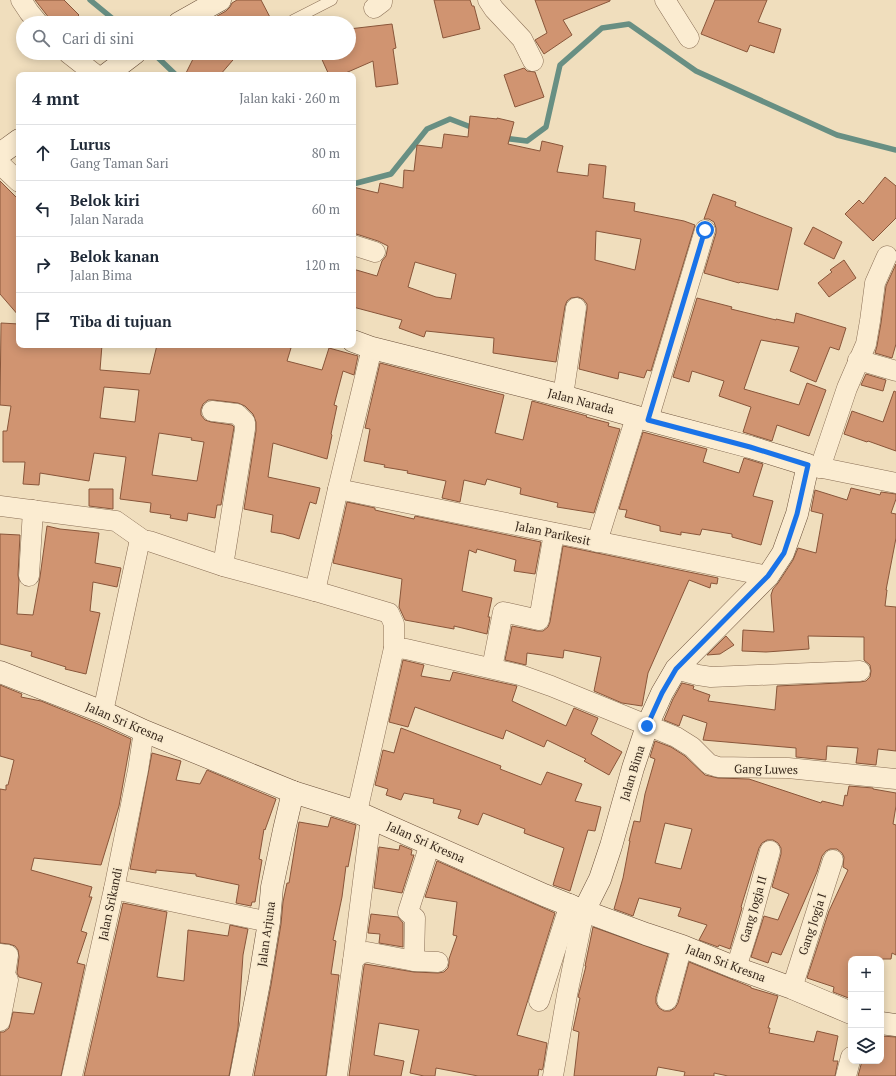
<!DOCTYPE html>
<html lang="id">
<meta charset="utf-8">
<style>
:root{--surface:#fff;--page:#f6f6f7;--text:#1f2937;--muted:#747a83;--line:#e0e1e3}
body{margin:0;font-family:"PT Serif",serif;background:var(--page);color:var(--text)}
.controls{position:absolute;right:12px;bottom:12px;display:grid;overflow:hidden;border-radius:8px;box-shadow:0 2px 10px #0003}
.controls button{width:36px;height:36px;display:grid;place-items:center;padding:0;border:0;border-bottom:1px solid var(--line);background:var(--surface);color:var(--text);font:20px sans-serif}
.stop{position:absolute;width:12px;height:12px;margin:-9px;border:3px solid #1a73e8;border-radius:50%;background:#fff}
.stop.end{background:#1a73e8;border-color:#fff;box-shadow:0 1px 4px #0008}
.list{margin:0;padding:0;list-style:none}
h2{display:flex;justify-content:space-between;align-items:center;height:52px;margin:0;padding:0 16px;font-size:17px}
h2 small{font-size:13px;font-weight:400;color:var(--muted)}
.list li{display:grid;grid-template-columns:26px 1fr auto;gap:12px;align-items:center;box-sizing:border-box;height:56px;padding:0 16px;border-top:1px solid var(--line)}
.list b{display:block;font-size:15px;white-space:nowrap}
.list p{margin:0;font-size:13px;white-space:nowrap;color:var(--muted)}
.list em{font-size:13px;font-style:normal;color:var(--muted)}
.icon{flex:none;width:22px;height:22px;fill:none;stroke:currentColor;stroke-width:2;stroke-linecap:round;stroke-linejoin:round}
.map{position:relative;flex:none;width:896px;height:1076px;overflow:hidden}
.search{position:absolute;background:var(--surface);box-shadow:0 2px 10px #0003;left:16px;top:16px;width:340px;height:44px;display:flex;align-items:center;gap:10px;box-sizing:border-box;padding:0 14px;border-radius:22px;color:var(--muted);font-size:15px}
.panel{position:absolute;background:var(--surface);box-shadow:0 2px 10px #0003;left:16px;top:72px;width:340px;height:276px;border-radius:8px}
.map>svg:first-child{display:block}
</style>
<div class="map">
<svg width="896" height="1076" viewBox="0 0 896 1076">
<rect width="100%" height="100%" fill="#f0debd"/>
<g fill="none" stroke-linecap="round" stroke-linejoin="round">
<g stroke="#688f83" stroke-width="5.5">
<polyline points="90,0 118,23"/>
<polyline points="153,53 176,75"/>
<polyline points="503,138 527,141 546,127 560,65 602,28 629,24 696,71 837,135 896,150"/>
<polyline points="353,184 391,174 427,129 450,119 476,129"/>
</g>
</g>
<g fill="#d09471" stroke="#89563a" fill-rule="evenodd">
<polygon points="35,0 64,0 79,15 71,23 53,23"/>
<polygon points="237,0 261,0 273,23 205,23 226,11 230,7 232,3"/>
<polygon points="434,0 470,0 472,6 474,6 480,29 443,38"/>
<polygon points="535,0 610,0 610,1 563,20 572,35 544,54 535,40 547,33"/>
<polygon points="715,0 767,0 758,22 781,29 774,53 750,45 747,52 701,34"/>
<polygon points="392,24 396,48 393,49 398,84 376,87 373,61 341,75 329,75 319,53 349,53 349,29"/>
<polygon points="196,53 239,53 220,75 185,75"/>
<polygon points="524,68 527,71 535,72 544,97 515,107 504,75"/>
<path d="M 470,116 L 497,119 L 497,118 L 514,122 L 508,144 L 540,151 L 542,141 L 563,146 L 557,172 L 588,176 L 589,164 L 606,166 L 603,198 L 635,203 L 634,211 L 684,221 L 695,225 L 651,371 L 647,370 L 644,378 L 619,372 L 618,379 L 579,369 L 587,309 L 587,304 L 583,299 L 578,297 L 571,298 L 567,301 L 565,306 L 556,362 L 493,353 L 494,338 L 426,331 L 424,337 L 399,328 L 402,320 L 353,307 L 353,269 L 377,276 L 382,261 L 386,256 L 388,246 L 378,241 L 353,233 L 353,187 L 378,193 L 380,183 L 403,188 L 404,170 L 414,171 L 417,145 L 442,148 L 444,134 L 468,137 ZM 596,231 L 641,239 L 635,270 L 595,260 ZM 415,262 L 456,274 L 451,299 L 436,297 L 408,287 Z"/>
<polygon points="885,177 896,186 896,218 873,241 845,214 859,200 863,204"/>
<polygon points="0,181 19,200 19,316 0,294"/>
<polygon points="713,194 736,202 735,206 792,228 778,290 740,282 739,283 704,273 716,233 716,228 714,222 709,219 704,219"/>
<polygon points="813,227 842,242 834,259 804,244"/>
<polygon points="844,260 856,278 829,297 818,283 832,272 830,270"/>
<polygon points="896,264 896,344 892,358 875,353 877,346 881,323 886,286"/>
<polygon points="697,298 732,307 731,309 776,320 776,319 794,323 796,313 846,328 839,350 830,347 816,382 790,371 799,347 761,340 744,389 799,405 807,383 826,390 809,436 777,425 772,441 743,432 751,407 719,396 724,381 692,371 689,382 673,377"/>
<path d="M 1,323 L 19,324 L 19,345 L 102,345 L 100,370 L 150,374 L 157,345 L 280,345 L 291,348 L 287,361 L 322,370 L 329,348 L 358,356 L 354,375 L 343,371 L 334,405 L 337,406 L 331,434 L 332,435 L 327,459 L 273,443 L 268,477 L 320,488 L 316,504 L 310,502 L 299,539 L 283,534 L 271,532 L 273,515 L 244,509 L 256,431 L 256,422 L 253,414 L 245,406 L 238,403 L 213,400 L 208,400 L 203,404 L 201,409 L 201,415 L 205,420 L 211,422 L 232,425 L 234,427 L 221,505 L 217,505 L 215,518 L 188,513 L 187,521 L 170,518 L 171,515 L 150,512 L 151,503 L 120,499 L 126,457 L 94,453 L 89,481 L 40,473 L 39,485 L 23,484 L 25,462 L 3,462 L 3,431 L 7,431 L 11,406 L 0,405 ZM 104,387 L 139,390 L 135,422 L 100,418 ZM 159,433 L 192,438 L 191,440 L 204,442 L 197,481 L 152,475 Z"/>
<polygon points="380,363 504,395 495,433 523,440 532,401 587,416 586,417 609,423 608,426 620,429 594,513 557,507 558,503 520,494 521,488 487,479 485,485 464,480 460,502 442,498 446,481 407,473 408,471 384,467 385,465 364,461 370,429 365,428"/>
<polygon points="866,374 886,380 883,391 861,385"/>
<polygon points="894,391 896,392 896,451 868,441 867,442 844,434 852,411 883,422"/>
<polygon points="643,432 707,449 703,462 739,473 744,458 763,464 753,496 773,501 761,545 732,537 732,534 702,529 700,535 681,532 681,535 660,531 660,526 625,517 627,510 619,509"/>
<polygon points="851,488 880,495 881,492 896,494 896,499 891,513 896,514 896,538 886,590 887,590 885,606 896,607 896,751 878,749 876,765 856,763 858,748 827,746 826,760 796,757 796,748 703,740 707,723 683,715 679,726 664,720 673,699 682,683 694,686 693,689 710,695 708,701 775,710 777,686 860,682 866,681 870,677 871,671 870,665 864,660 864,637 808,636 809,649 766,652 742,651 743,630 774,632 771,595 773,589 778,583 793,560 798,548 816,553 823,514 811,511 815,490 847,500"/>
<polygon points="89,489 113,489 113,509 89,506"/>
<polygon points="347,502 375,508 375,510 414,519 415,516 541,542 535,574 514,571 516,560 477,549 476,553 469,550 462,591 492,598 488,617 490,617 487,634 454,626 454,629 405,620 399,607 402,579 333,563"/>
<polygon points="47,526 60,529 99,533 95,563 121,568 117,587 93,582 90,611 100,613 86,674 65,669 66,667 31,656 32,652 0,644 0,534 20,535 18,575 19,581 17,614 33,615 40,577"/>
<polygon points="563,546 718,578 717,584 711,583 710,588 689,580 648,673 642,706 622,703 594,691 601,657 564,650 563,658 527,653 526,665 505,660 512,626 537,631 543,631 548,627 550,622"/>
<polygon points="726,636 734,645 720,654 707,655"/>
<polygon points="403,660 424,665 421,676 450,681 453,672 517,686 512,701 566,726 574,708 598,718 591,734 622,752 609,775 584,761 586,759 547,740 544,747 506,730 503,739 415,707 408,727 389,722"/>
<polygon points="0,685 22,694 21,697 41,701 98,724 131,739 119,806 101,865 34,858 31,870 92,887 89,897 92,897 81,931 87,933 77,963 85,965 61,1076 0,1076 0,1032 4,1032 9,1028 13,1012 34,1014 42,983 19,977 17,973 19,957 18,950 15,946 9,944 0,943 0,789 6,790 6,785 8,785 14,760 0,756"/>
<polygon points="401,728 501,766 500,769 541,785 547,772 582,784 575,801 601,807 595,831 588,830 570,891 553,885 564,848 524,833 525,829 483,813 478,825 458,818 461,810 433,803 434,799 404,793 401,800 386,795 388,789 375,785 383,750 394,753"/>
<path d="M 655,741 L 671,747 L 685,756 L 705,775 L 718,778 L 749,779 L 821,803 L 822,801 L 843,806 L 845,795 L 847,796 L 849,786 L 873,788 L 873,789 L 896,793 L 896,806 L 893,824 L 896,825 L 896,955 L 892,953 L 891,959 L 851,959 L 851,999 L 833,992 L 834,987 L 807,978 L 829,911 L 848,870 L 843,867 L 844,857 L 842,853 L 837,849 L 830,849 L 826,851 L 822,856 L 817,872 L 781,955 L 772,952 L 768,963 L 751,957 L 764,916 L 778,920 L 789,894 L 772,887 L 781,854 L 781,848 L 778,843 L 773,840 L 767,840 L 762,843 L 759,848 L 741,907 L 742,908 L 730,949 L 719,945 L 718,947 L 699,940 L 707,925 L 678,916 L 681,908 L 639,898 L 633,916 L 614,909 L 623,878 L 630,841 L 629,841 L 634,821 L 640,822 L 645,794 L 655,759 L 650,757 ZM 665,823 L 692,829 L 681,869 L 655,863 Z"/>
<polygon points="152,753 181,761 176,780 200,784 207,770 276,799 265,830 264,829 259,859 262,860 255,902 252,902 251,906 236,903 239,885 196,876 196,874 156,870 156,873 130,869"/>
<polygon points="331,817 356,825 348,867 346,866 342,897 333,940 336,941 331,974 339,975 326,1076 254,1076 271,985 281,924 283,902 287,883 289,883 299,822 328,827"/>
<polygon points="400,845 412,850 411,855 414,855 402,893 374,888 379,847 399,850"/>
<polygon points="437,861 555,913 517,1035 547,1043 543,1068 542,1070 539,1069 538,1076 478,1076 436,1068 435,1076 424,1076 410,1073 419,1030 379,1023 374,1055 404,1061 401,1076 349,1076 364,966 365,964 414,972 438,973 444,972 448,968 449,963 449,959 457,936 453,935 457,902 425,897"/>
<polygon points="123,903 167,912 157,977 184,981 188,930 228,936 230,925 248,929 243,955 238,1028 229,1076 84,1076"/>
<polygon points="371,914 398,917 403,923 403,947 379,943 380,934 368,933"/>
<polygon points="593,927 668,954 656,997 656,1003 659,1008 664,1011 670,1011 675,1008 678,1003 689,962 751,987 751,988 778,996 768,1028 770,1028 769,1033 814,1042 817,1031 838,1036 833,1061 838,1061 835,1076 728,1076 714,1073 714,1076 684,1076 685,1072 658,1067 656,1076 574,1076 579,1032 573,1030 580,998 578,997 586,966 585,966"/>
<polygon points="881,1036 896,1037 896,1076 858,1076 862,1061 881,1061"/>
</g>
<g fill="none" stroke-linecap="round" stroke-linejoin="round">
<g stroke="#896e55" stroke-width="11">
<polyline id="lane" points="293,20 332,0"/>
</g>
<g stroke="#896e55" stroke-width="21">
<g id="street">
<polyline points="21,0 29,12 38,23"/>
<polyline points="488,0 494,9 522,39 533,61"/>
<polyline points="665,0 689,38"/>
<polyline points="374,8 382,2 382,0"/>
<polyline points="68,53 96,75"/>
<polyline points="0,164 19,182"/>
<polyline points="353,245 375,252"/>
<polyline points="858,360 896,371"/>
<polyline points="563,396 576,308"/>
<polyline points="212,411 237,414 245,422 245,429 223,566"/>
<polyline points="648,420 705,230"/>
<polyline points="808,465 896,483"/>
<polyline points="820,468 847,388 866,344 870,321 875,283 887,256"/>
<polyline points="338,489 768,576"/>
<polyline points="0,506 116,521 143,540 149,541 223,566 315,591 389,613 394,624 394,648 357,812"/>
<polyline points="597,542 636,417"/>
<polyline points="29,576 33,510"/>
<polyline points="315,591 338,489 372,348"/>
<polyline points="394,648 406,649 520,675 551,686 676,737 692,747 709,764 718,767 788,768 896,779"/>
<polyline points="492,668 503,612 539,620 554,533"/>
<polyline points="676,669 698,675 711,677 860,671"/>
<polyline points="103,712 139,544 143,540"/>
<polyline points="114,889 269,922"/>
<polyline points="0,954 8,955 5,975 8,980 0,1021"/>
<polyline points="353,961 371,818"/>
<polyline points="414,961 415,918 408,912 430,844"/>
<polyline points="736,968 749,927 770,851"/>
<polyline points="792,988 833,860"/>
<polyline points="667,1000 682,946"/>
<polyline points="539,1001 570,904"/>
<polyline points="72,1076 114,889 138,770 144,731"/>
<polyline points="337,1076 353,961 359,954 367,952 414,961 438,962"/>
<polyline points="553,1076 567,995 584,911"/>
<polyline points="846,1076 851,1057"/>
</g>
</g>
<g stroke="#6a4f39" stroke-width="23">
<g id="secondary">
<polyline points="179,23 220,0"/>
<polyline points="106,75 135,53"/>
<polyline points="0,154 19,140"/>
<polyline points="353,341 372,348 563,396 648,420 750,447 808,465 797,514 783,553 768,576 676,669 662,693 647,726 633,768 611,846 600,879 584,911"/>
<polyline points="0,672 103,712 144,731 293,792 357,812 544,895 584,911 646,934 682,946 736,968 792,988 851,1013"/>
<polyline points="881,1023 896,1025"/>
<polyline points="241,1076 259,983 269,922 272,887 284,830 293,792"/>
</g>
</g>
<use href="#lane" stroke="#fbecd1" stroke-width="10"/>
<use href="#street" stroke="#fbecd1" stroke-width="20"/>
<use href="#secondary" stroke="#fbecd1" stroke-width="22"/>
</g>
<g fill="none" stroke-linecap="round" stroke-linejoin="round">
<polyline stroke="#1a73e8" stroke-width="5" points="647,726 662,693 676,669 768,576 784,553 797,514 808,465 750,447 648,420 705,230"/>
</g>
<g text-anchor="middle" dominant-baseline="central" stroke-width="3" stroke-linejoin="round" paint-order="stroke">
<g font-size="12" fill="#37271b" stroke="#f7e9cd">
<text transform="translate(581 401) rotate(15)">Jalan Narada</text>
<text transform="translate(553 533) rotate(12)">Jalan Parikesit</text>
<text transform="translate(125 722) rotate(23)">Jalan Sri Kresna</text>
<text transform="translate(766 769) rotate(1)">Gang Luwes</text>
<text transform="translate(632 773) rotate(-73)">Jalan Bima</text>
<text transform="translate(426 842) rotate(24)">Jalan Sri Kresna</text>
<text transform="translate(110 904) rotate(-78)">Jalan Srikandi</text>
<text transform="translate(753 909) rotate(-74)">Gang Jogja II</text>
<text transform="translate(812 924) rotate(-72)">Gang Jogja I</text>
<text transform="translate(266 934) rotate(-82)">Jalan Arjuna</text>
<text transform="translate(726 963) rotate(21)">Jalan Sri Kresna</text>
</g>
</g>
</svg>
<div class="controls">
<button>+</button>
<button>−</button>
<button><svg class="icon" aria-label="layers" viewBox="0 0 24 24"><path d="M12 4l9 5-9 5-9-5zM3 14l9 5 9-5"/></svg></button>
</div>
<div class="stop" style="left:705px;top:230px"></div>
<div class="stop end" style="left:647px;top:726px"></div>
<div class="search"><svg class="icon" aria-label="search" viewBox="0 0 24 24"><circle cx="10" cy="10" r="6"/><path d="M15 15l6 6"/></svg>Cari di sini</div>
<section class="panel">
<h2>4 mnt<small>Jalan kaki · 260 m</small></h2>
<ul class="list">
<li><svg class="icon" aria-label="ahead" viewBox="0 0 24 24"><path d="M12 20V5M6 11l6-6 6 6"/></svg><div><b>Lurus</b><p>Gang Taman Sari</p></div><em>80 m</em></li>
<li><svg class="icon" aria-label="left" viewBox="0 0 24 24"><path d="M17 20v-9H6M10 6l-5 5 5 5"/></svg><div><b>Belok kiri</b><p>Jalan Narada</p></div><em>60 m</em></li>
<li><svg class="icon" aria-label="right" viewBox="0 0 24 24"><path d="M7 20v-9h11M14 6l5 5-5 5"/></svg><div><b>Belok kanan</b><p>Jalan Bima</p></div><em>120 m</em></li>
<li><svg class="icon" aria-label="arrive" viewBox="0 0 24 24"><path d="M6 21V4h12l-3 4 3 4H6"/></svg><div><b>Tiba di tujuan</b></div></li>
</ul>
</section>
</div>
